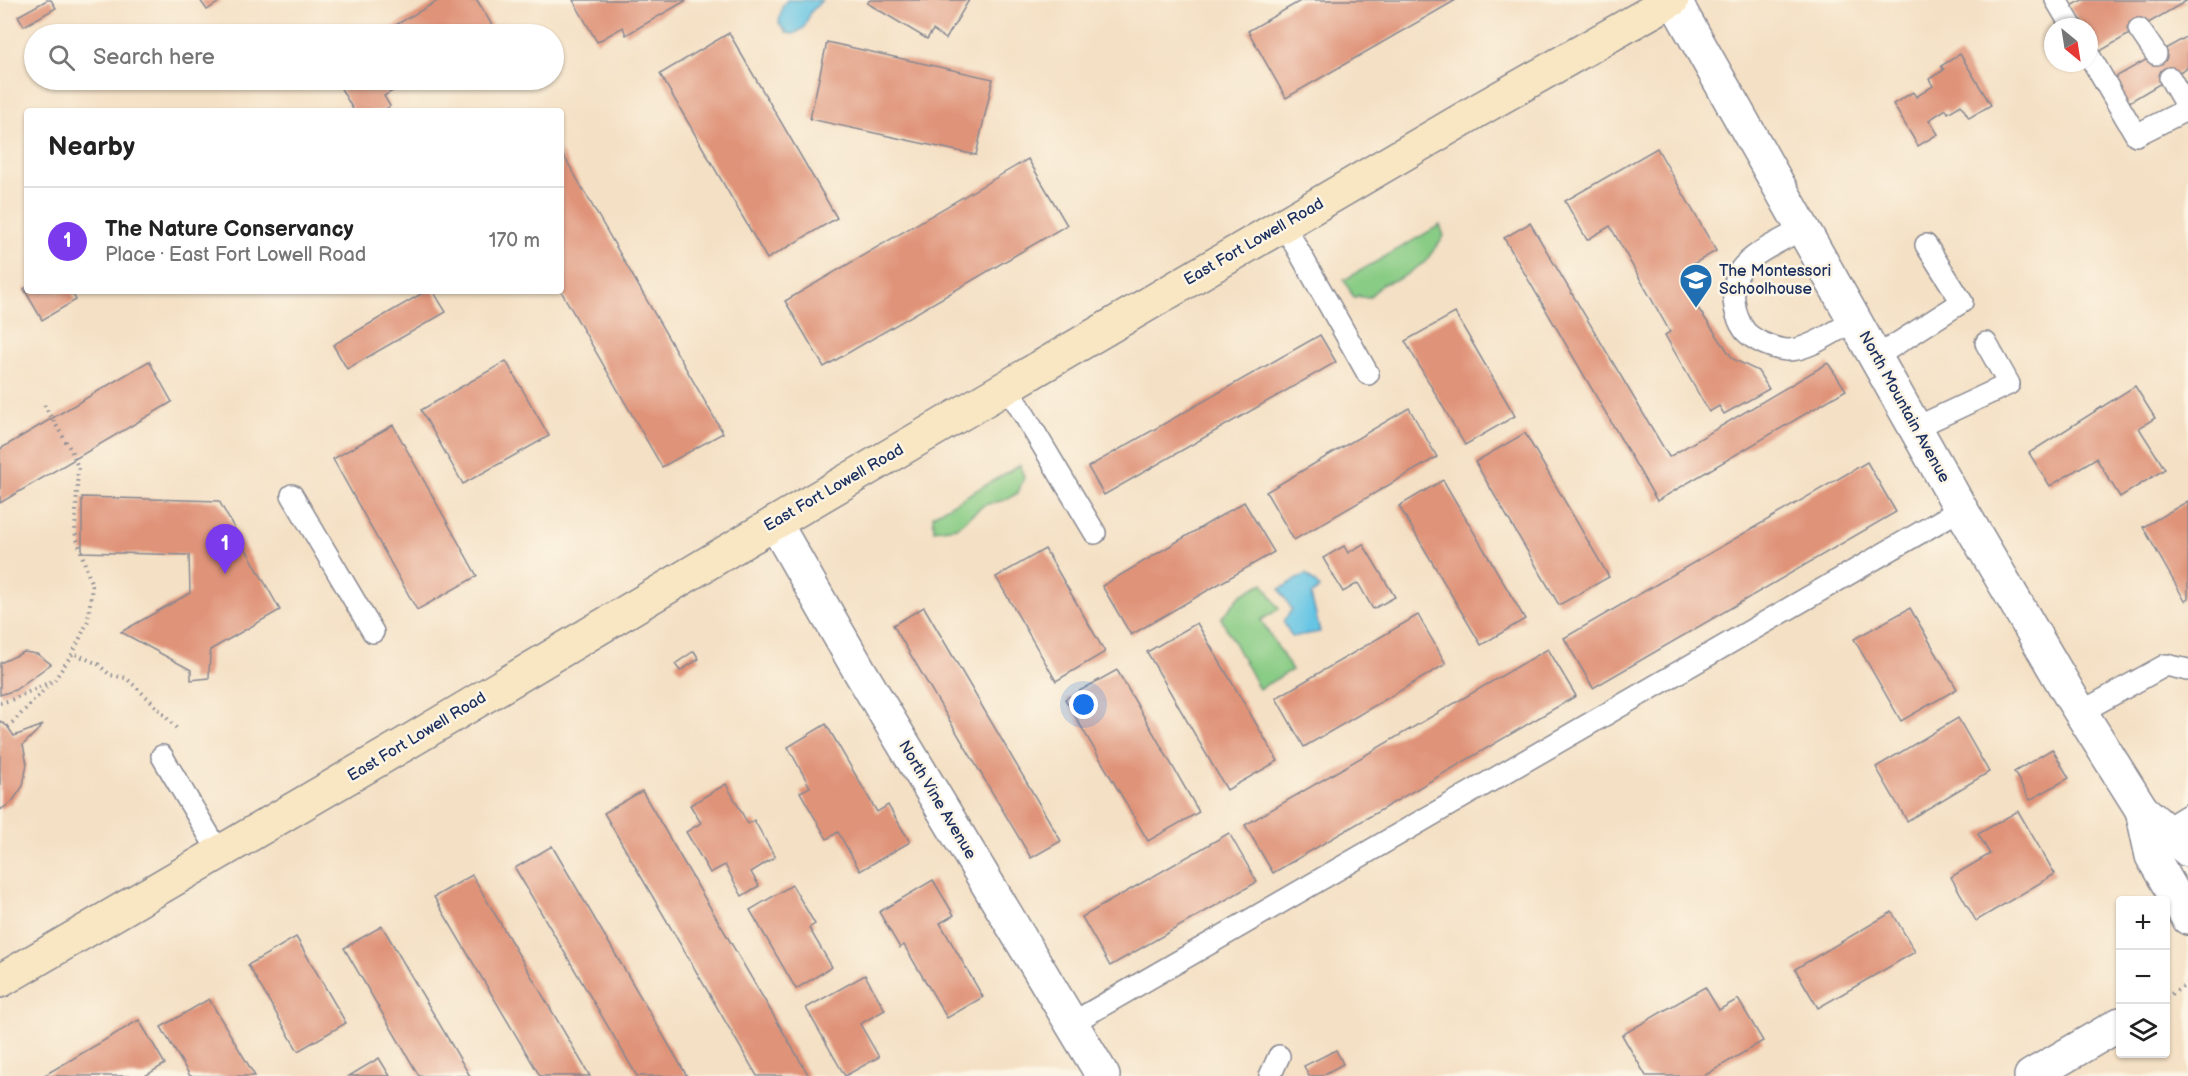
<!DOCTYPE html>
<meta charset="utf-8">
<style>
:root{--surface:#fff;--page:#f2f2f2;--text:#222;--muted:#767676;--line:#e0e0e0;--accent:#7c3aed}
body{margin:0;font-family:"Balsamiq Sans",sans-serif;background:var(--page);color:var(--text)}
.controls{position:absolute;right:18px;bottom:18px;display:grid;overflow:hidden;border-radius:6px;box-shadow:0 2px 4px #0004}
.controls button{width:54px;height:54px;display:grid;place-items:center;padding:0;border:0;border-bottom:2px solid var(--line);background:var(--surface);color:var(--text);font:30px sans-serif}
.compass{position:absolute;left:2044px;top:18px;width:54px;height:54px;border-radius:50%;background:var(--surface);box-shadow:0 2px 4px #0004;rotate:150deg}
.you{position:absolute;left:1084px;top:705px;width:21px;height:21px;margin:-15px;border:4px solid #fff;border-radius:50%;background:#1a73e8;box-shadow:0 0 0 9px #1a73e833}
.badge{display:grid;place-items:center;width:39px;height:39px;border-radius:50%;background:var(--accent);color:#fff;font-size:20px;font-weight:700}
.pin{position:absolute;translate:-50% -50px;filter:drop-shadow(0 2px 3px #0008)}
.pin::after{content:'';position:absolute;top:32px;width:21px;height:18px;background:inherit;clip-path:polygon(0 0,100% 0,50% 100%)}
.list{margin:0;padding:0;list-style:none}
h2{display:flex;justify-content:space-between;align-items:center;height:78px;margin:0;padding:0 24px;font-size:26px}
h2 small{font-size:20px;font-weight:400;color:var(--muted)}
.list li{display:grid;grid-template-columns:39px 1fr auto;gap:18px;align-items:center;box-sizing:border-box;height:108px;padding:0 24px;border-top:2px solid var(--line)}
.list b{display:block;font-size:22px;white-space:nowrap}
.list p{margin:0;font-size:20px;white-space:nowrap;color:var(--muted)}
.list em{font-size:20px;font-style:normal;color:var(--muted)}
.icon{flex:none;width:33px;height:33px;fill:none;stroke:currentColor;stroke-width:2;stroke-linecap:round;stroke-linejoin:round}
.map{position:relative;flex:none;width:2188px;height:1076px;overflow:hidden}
.search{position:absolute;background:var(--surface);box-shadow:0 2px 4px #0004;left:24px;top:24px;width:540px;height:66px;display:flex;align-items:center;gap:15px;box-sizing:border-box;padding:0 21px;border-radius:33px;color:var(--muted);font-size:22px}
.panel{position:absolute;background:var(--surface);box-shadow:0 2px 4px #0004;left:24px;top:108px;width:540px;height:186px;border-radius:6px}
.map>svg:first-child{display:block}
</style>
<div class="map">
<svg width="2188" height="1076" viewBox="0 0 2188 1076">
<rect width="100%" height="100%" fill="#fcf5e5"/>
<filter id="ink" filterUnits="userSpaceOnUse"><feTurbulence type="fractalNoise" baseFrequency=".0167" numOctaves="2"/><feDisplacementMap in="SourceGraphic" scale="12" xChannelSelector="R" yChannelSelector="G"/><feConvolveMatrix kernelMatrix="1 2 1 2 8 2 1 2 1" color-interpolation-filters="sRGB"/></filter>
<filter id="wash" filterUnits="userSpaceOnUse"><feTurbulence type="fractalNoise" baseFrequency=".008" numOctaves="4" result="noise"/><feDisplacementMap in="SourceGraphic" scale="24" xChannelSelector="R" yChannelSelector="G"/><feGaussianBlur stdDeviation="1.35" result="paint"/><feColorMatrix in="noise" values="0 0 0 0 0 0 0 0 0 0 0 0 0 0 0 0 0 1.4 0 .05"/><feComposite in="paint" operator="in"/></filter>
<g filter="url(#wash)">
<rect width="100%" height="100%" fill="#f4e0c4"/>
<g fill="#89cc85" stroke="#527e72" stroke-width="1.5">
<polygon points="1440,225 1444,236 1425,262 1401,278 1383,284 1369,297 1360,297 1359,295 1354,298 1344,280"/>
<polygon points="1020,465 1024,477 1018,493 1005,500 984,505 957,527 934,530 933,515"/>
<polygon points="1263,583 1279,609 1261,620 1292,670 1259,689 1221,618 1241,595"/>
</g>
<g fill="#66c5e4" stroke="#407aa1" stroke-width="1.5">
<polygon points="787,0 822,0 810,13 804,28 794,34 787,33 779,23 782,7"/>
<polygon points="1306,574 1320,588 1311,595 1320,632 1292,637 1283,621 1292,610 1280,589"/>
</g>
<g id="blocks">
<g fill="#df9378">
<polygon points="47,0 51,0 56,8 24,26 18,16"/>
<polygon points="200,0 222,0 207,10"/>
<polygon points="439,0 477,0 495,30 488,34 380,34"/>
<polygon points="573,0 687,0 626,35 623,27 597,42"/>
<polygon points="870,0 969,0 946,39 933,30 927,39 867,3"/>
<polygon points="1302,0 1456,0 1286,98 1248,31"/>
<polygon points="2082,0 2188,0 2097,53 2089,40 2089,27 2082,27 2070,7"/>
<polygon points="729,33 837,218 767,259 660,74"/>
<polygon points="2188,36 2188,67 2126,104 2112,79"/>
<polygon points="827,42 993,79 976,155 810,119"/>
<polygon points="1960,54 1991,105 1969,118 1961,105 1948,113 1946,109 1929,120 1938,134 1918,146 1893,104 1913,92 1916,97 1933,86 1929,79 1944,70 1941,66"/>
<polygon points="336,80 411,80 384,96 390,106 383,111 354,111"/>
<polygon points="1657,148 1716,251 1688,267 1695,281 1693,301 1733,359 1758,371 1769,389 1724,414 1719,406 1709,412 1665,335 1670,332 1610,226 1587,240 1565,201"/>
<polygon points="561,151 723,433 662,467 561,291"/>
<polygon points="1028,159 1067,225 824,367 785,301"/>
<polygon points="1530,223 1669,457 1828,363 1846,390 1657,501 1504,238"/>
<polygon points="27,287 27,291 71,291 76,300 42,320 24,289"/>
<polygon points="426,291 433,291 446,312 347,369 333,345"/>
<polygon points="1455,313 1515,416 1465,445 1405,341"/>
<polygon points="1320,335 1336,362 1104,495 1088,467"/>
<polygon points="149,361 172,402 0,503 0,449"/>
<polygon points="506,361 549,436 463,484 421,410"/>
<polygon points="2135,386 2155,418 2139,428 2165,469 2120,497 2096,458 2050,486 2029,453"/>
<polygon points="1409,408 1437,457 1294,540 1266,492"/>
<polygon points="393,425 477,576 417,610 333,459"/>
<polygon points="1525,433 1609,577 1559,605 1475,462"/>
<polygon points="1867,462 1896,512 1593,688 1564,638"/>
<polygon points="1443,480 1525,619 1481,645 1399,506"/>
<polygon points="82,497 219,501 280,610 210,650 209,678 191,680 191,670 121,632 190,593 189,555 82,552"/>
<polygon points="2188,501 2188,599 2185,601 2143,527"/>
<polygon points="1244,502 1274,552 1131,635 1102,586"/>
<polygon points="1363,544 1395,597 1373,609 1358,583 1343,592 1323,558 1344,546 1348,553"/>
<polygon points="1045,549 1105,652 1056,681 996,577"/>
<polygon points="924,607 1061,841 1031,858 893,625"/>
<polygon points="1910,608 1957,689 1901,721 1854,639"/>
<polygon points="1418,615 1446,664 1304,747 1276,698"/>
<polygon points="1197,623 1278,761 1227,790 1147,652"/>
<polygon points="1548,649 1576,696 1273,873 1245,825"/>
<polygon points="694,651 699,659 680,671 675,664"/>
<polygon points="24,652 37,654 51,664 15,690 0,695 0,663"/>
<polygon points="1117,670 1199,812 1148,841 1065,699"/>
<polygon points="1958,718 1989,772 1907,821 1876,767"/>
<polygon points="0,721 8,727 14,736 43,725 23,745 27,764 23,786 12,802 0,810"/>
<polygon points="826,724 877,812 888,805 910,842 860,871 838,832 827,839 800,792 810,787 788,747"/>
<polygon points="2052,749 2069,778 2030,800 2014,772"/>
<polygon points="726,784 748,824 754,820 775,857 751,872 759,886 742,896 725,865 710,873 686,832 701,823 690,805"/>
<polygon points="642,791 809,1076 757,1076 604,813"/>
<polygon points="2018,811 2055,874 1976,921 1951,877 1990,854 1978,834"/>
<polygon points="1229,833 1257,882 1110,966 1082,917"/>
<polygon points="552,846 687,1076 637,1076 515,868"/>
<polygon points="472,875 590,1076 540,1076 434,897"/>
<polygon points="933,880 954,915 940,923 983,997 947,1018 904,945 900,948 879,912"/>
<polygon points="792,885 815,924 809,928 832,967 796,989 750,910"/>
<polygon points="1892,912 1915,952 1818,1008 1795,969"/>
<polygon points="382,926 470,1076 419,1076 344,948"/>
<polygon points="296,937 346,1023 298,1051 248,965"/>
<polygon points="865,975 885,1010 860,1024 879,1057 845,1076 806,1008"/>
<polygon points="1705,987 1719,1010 1738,999 1763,1041 1704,1076 1646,1076 1622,1035"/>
<polygon points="209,999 255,1076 190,1076 161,1027"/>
<polygon points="139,1020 165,1064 145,1076 43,1076"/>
<polygon points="1336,1050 1343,1064 1321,1076 1309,1076 1304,1066"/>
<polygon points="379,1058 390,1076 349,1076"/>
</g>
</g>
</g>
<g filter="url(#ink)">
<use href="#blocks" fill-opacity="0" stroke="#888891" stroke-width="1.5"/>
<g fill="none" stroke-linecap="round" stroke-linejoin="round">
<g stroke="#888891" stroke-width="24">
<g id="service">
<polyline points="2056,0 2072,27"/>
<polyline points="2139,29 2156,54"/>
<polyline points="2089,55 2136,135 2188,109"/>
<polyline points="2170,78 2188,109"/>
<polyline points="1284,225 1368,374"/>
<path d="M 1803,228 C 1784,240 1755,251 1741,269 C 1729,286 1733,315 1745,331 C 1754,341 1774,349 1787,350 C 1807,351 1837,330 1855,320"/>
<polyline points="1876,357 1962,302 1926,245"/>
<polyline points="1007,386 1095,533"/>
<polyline points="1915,428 2009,384 1986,343"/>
<polyline points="292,495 373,632"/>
<polyline points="2081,712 2166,665 2188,670"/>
<polyline points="162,756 219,852"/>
<polyline points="2165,829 2188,815"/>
<polyline points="1072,1023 1961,509"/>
<polyline points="1270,1076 1279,1056"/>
</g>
</g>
<g stroke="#888891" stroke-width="36">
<g id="minor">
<polyline points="775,523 859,670 1103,1076"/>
<polyline points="2031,1076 2120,1024"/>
</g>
</g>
<g stroke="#888891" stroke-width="36">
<g id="tertiary">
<polyline points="1674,0 1961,509 2071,697 2142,810 2188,850"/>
<polyline points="2142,810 2152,856 2188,918"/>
</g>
</g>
<g stroke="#888891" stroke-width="36">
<polyline id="secondary" points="0,981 410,741 775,523 1482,108 1672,0"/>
</g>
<g stroke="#888891" stroke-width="4" stroke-dasharray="1.5 4.5" stroke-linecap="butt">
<polyline points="44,405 71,450 78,467 75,533 92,586 88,621 73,653"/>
<polyline points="0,703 11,700 52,681"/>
<polyline points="8,727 55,679 73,653 98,664 110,675 126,678 150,700 179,731"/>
<polyline points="2166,997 2188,984"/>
</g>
<use href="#service" stroke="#fff" stroke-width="21"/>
<use href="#minor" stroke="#fff" stroke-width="33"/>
<use href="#tertiary" stroke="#fff" stroke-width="33"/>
<use href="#secondary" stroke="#f9e7c3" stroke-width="33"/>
</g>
</g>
<defs>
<g id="school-pin" transform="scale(1.725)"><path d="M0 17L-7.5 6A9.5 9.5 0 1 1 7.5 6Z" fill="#1f6fb2" stroke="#fcf5e5"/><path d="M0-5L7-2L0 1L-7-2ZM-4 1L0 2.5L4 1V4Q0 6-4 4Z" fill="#fff"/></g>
</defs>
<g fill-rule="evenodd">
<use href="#school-pin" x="1696" y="280"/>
</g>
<g text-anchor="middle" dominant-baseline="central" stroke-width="5" stroke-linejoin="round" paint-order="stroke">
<g font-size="16" fill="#1b2f5e" stroke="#fcf5e5">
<text transform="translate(1254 242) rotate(-30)">East Fort Lowell Road</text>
<text transform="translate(1904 407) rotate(61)">North Mountain Avenue</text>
<text transform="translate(834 488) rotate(-30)">East Fort Lowell Road</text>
<text transform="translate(417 737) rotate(-31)">East Fort Lowell Road</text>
<text transform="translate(937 800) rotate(59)">North Vine Avenue</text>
</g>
<g font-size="16" fill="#1b2f5e" stroke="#fcf5e5" text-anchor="start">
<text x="1719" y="271">The Montessori<tspan x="1719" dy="18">Schoolhouse</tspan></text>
</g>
</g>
</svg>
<div class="controls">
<button>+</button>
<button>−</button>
<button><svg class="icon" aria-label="layers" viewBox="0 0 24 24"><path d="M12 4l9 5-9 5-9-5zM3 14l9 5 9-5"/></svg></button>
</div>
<svg class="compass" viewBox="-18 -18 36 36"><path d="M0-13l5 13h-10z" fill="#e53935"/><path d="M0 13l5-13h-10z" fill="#767676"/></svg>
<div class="you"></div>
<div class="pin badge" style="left:225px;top:574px">1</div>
<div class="search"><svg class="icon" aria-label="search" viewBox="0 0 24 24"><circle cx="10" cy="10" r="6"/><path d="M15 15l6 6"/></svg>Search here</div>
<section class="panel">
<h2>Nearby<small></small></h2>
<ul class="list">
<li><span class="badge">1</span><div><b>The Nature Conservancy</b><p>Place · East Fort Lowell Road</p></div><em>170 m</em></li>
</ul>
</section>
</div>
